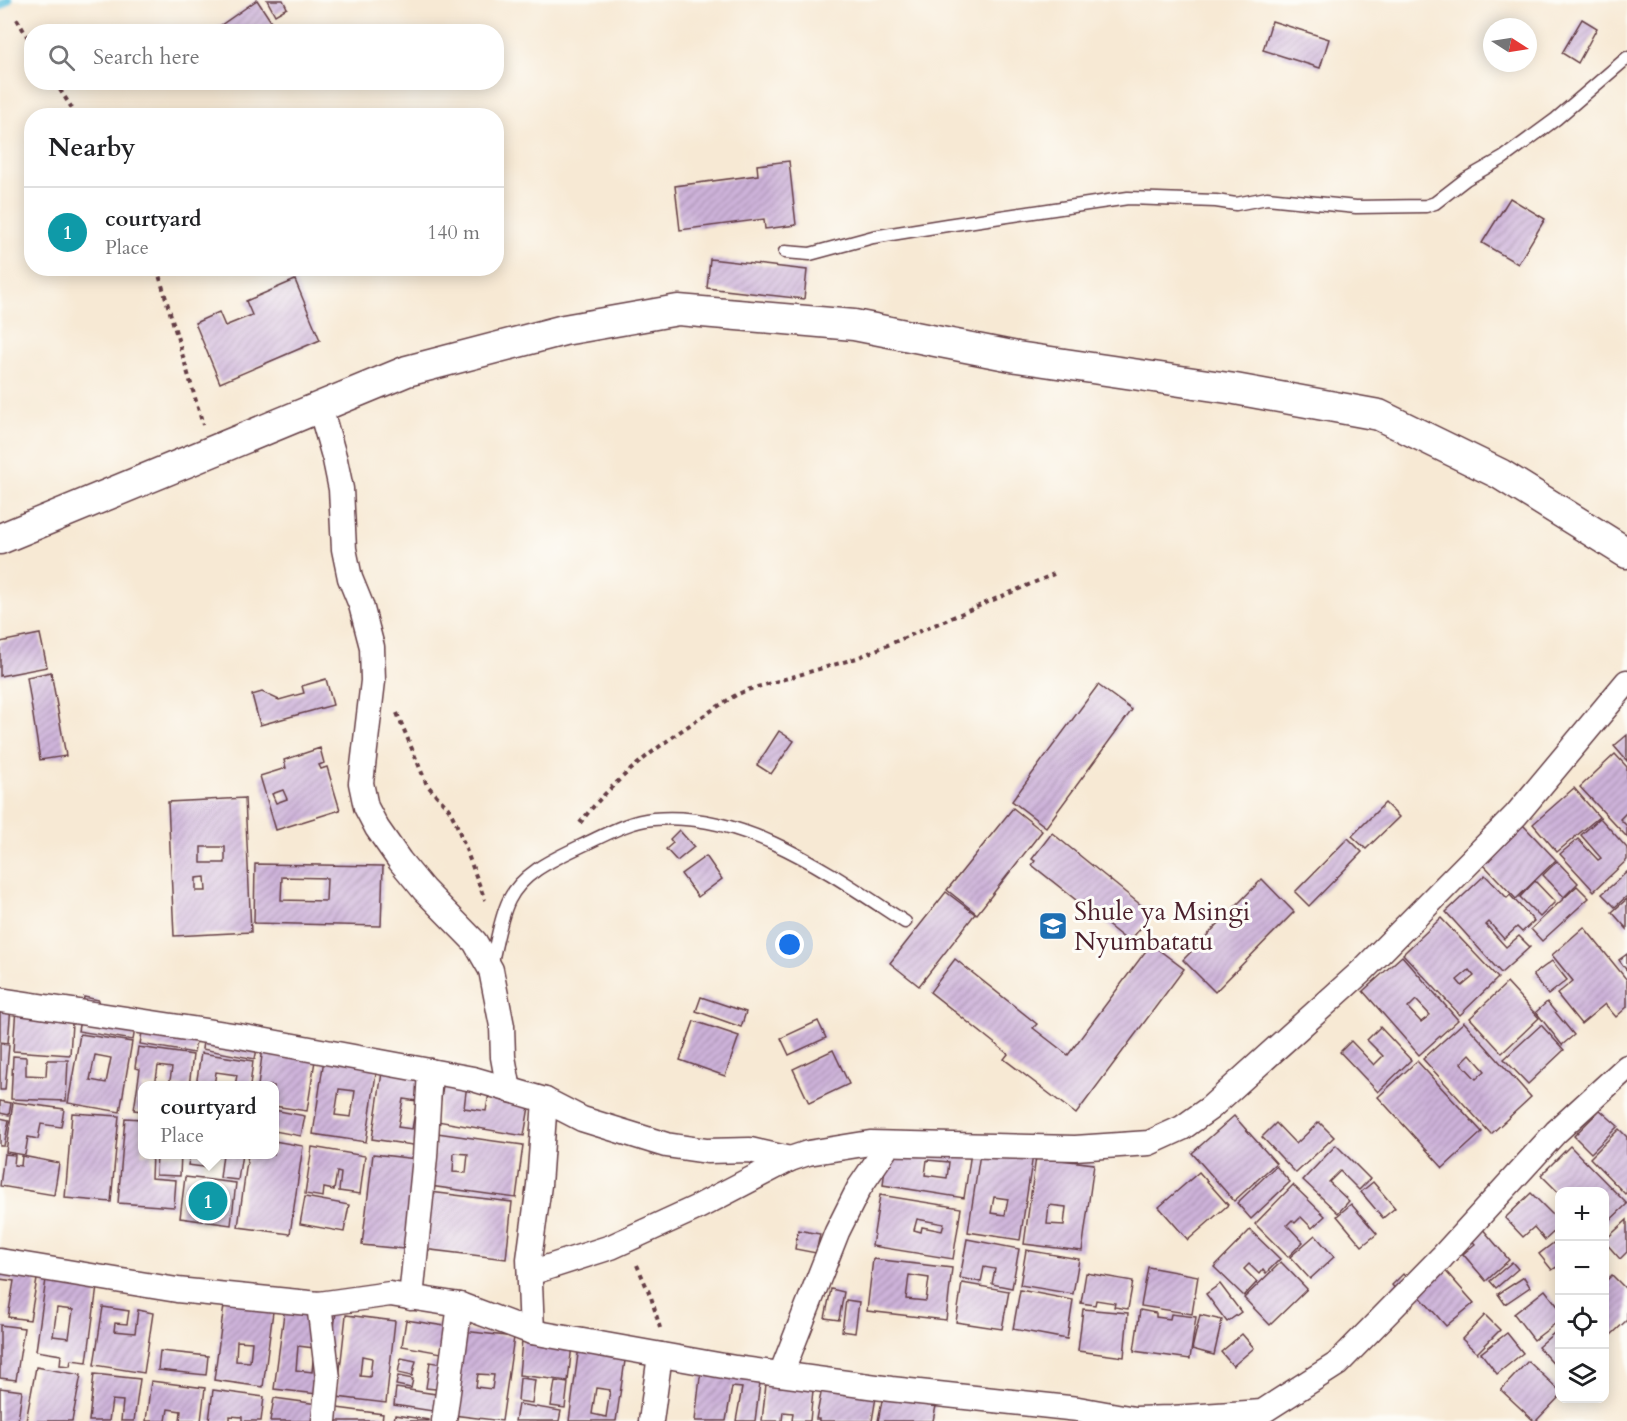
<!DOCTYPE html>
<meta charset="utf-8">
<style>
:root{--surface:#fff;--page:#f6f6f6;--text:#202124;--muted:#757577;--line:#e0e0e0;--accent:#111827}
body{margin:0;font-family:Cardo,serif;background:var(--page);color:var(--text)}
.controls{position:absolute;right:18px;bottom:18px;display:grid;overflow:hidden;border-radius:12px;box-shadow:0 3px 15px #0003}
.controls button{width:54px;height:54px;display:grid;place-items:center;padding:0;border:0;border-bottom:2px solid var(--line);background:var(--surface);color:var(--text);font:30px sans-serif}
.compass{position:absolute;left:1483px;top:18px;width:54px;height:54px;border-radius:50%;background:var(--surface);box-shadow:0 3px 15px #0003;rotate:102deg}
.you{position:absolute;left:790px;top:945px;width:21px;height:21px;margin:-15px;border:4px solid #fff;border-radius:50%;background:#1a73e8;box-shadow:0 0 0 9px #1a73e833}
.badge{display:grid;place-items:center;width:39px;height:39px;border-radius:50%;background:var(--accent);color:#fff;font-size:20px;font-weight:700}
.pin{position:absolute;translate:-50% -50%;border:3px solid #fff;box-shadow:0 2px 6px #0006}
.popup{position:absolute;left:138px;top:1081px;width:141px;height:78px;box-sizing:border-box;display:grid;place-content:center;border-radius:12px;background:var(--surface);filter:drop-shadow(0 2px 4px #0005);font-size:20px;white-space:nowrap;color:var(--muted)}
.popup b{font-size:22px;color:var(--text)}
.popup::after{content:'';position:absolute;left:50%;top:100%;margin-left:-12px;border:12px solid transparent;border-top-color:var(--surface)}
.list{margin:0;padding:0;list-style:none}
h2{display:flex;justify-content:space-between;align-items:center;height:78px;margin:0;padding:0 24px;font-size:26px}
h2 small{font-size:20px;font-weight:400;color:var(--muted)}
.list li{display:grid;grid-template-columns:39px 1fr auto;gap:18px;align-items:center;box-sizing:border-box;height:90px;padding:0 24px;border-top:2px solid var(--line)}
.list b{display:block;font-size:22px;white-space:nowrap}
.list p{margin:0;font-size:20px;white-space:nowrap;color:var(--muted)}
.list em{font-size:20px;font-style:normal;color:var(--muted)}
.icon{flex:none;width:33px;height:33px;fill:none;stroke:currentColor;stroke-width:2;stroke-linecap:round;stroke-linejoin:round}
.map{position:relative;flex:none;width:1627px;height:1421px;overflow:hidden}
.search{position:absolute;background:var(--surface);box-shadow:0 3px 15px #0003;left:24px;top:24px;width:480px;height:66px;display:flex;align-items:center;gap:15px;box-sizing:border-box;padding:0 21px;border-radius:24px;color:var(--muted);font-size:22px}
.panel{position:absolute;background:var(--surface);box-shadow:0 3px 15px #0003;left:24px;top:108px;width:480px;height:168px;border-radius:24px}
.map>svg:first-child{display:block}
</style>
<div class="map">
<svg width="1627" height="1421" viewBox="0 0 1627 1421">
<defs>
<pattern id="building-hatch" width="6" height="6" patternUnits="userSpaceOnUse" patternTransform="scale(1.5)"><rect width="6" height="6" fill="#ceb3da"/><path d="M-1 1l2-2M0 6l6-6M5 7l2-2" fill="none" stroke="#a991b1"/></pattern>
</defs>
<rect width="100%" height="100%" fill="#fdfcf7"/>
<filter id="ink" filterUnits="userSpaceOnUse"><feTurbulence type="fractalNoise" baseFrequency=".0167" numOctaves="2"/><feDisplacementMap in="SourceGraphic" scale="12" xChannelSelector="R" yChannelSelector="G"/><feConvolveMatrix kernelMatrix="1 2 1 2 8 2 1 2 1" color-interpolation-filters="sRGB"/></filter>
<filter id="wash" filterUnits="userSpaceOnUse"><feTurbulence type="fractalNoise" baseFrequency=".008" numOctaves="4" result="noise"/><feDisplacementMap in="SourceGraphic" scale="24" xChannelSelector="R" yChannelSelector="G"/><feGaussianBlur stdDeviation="1.35" result="paint"/><feColorMatrix in="noise" values="0 0 0 0 0 0 0 0 0 0 0 0 0 0 0 0 0 1.4 0 .05"/><feComposite in="paint" operator="in"/></filter>
<g filter="url(#wash)">
<rect width="100%" height="100%" fill="#f7e9d4"/>
<g fill="none" stroke-linecap="round" stroke-linejoin="round">
<polyline stroke="#61c0df" stroke-width="9" points="0,6 8,0"/>
</g>
<g id="blocks">
<g fill="url(#building-hatch)" fill-rule="evenodd">
<polygon points="257,0 278,32 215,32 214,30"/>
<polygon points="267,0 283,0 287,8 275,15"/>
<polygon points="1582,19 1597,28 1578,63 1562,53"/>
<polygon points="1272,21 1329,39 1320,68 1263,50"/>
<polygon points="789,161 796,225 765,229 764,219 680,230 675,186 758,175 757,165"/>
<polygon points="1510,198 1545,219 1518,264 1482,243"/>
<polygon points="710,259 807,270 804,299 707,288"/>
<polygon points="295,280 320,340 220,383 195,323 219,312 225,326 252,315 246,301"/>
<polygon points="40,634 47,667 0,676 0,642"/>
<polygon points="51,672 66,756 40,760 27,677"/>
<polygon points="326,679 333,705 260,725 252,695 262,692 279,700 304,693 302,686"/>
<polygon points="1098,685 1132,710 1046,827 1012,801"/>
<polygon points="779,731 794,741 771,774 757,765"/>
<polygon points="1627,735 1627,761 1614,746"/>
<path d="M 320,748 L 324,763 L 319,765 L 321,769 L 327,767 L 340,810 L 276,830 L 260,776 L 286,768 L 284,760 ZM 283,790 L 287,799 L 276,803 L 272,794 Z"/>
<polygon points="1615,754 1627,767 1627,812 1620,819 1627,826 1627,837 1580,787"/>
<polygon points="1574,788 1599,817 1557,852 1533,824"/>
<path d="M 245,798 L 251,932 L 174,936 L 168,802 ZM 201,847 L 225,847 L 225,863 L 201,863 ZM 205,877 L 206,891 L 196,891 L 196,878 Z"/>
<polygon points="1385,803 1399,817 1366,849 1352,836"/>
<polygon points="1013,808 1042,831 977,914 947,890"/>
<polygon points="1600,818 1627,848 1627,860 1594,891 1560,854 1578,839 1598,860 1601,858 1581,835"/>
<polygon points="1523,825 1556,860 1516,899 1483,864"/>
<polygon points="679,830 694,847 677,861 666,849 673,843 670,839"/>
<polygon points="1052,833 1152,914 1129,942 1032,865 1035,861 1032,859"/>
<polygon points="1348,838 1362,852 1309,906 1295,892"/>
<polygon points="706,856 722,879 698,897 681,874"/>
<polygon points="1557,861 1578,883 1564,897 1543,875"/>
<path d="M 255,864 L 383,866 L 381,926 L 254,923 ZM 282,877 L 327,878 L 326,901 L 281,900 Z"/>
<polygon points="1627,872 1627,896 1615,907 1602,894"/>
<polygon points="1485,875 1507,898 1510,895 1534,921 1522,932 1517,927 1504,939 1489,922 1486,925 1506,947 1519,936 1530,947 1501,973 1446,912"/>
<polygon points="1262,879 1294,912 1215,992 1183,960"/>
<polygon points="1535,881 1555,902 1540,917 1520,897"/>
<polygon points="1577,886 1589,898 1542,941 1531,929"/>
<polygon points="946,892 975,914 919,986 890,963"/>
<polygon points="1627,899 1627,929 1612,912"/>
<path d="M 1441,918 L 1498,978 L 1460,1015 L 1403,954 ZM 1469,970 L 1474,976 L 1462,986 L 1457,980 Z"/>
<polygon points="1584,927 1627,980 1627,1007 1616,1017 1605,1004 1581,1024 1557,994 1573,981 1552,955"/>
<polygon points="1151,944 1184,969 1076,1114 1004,1059 1008,1054 930,992 955,959 1037,1024 1033,1028 1068,1055"/>
<polygon points="1627,954 1627,971 1619,960"/>
<path d="M 1402,956 L 1458,1020 L 1419,1055 L 1363,991 ZM 1416,1000 L 1430,1015 L 1421,1022 L 1408,1008 Z"/>
<polygon points="1552,961 1567,980 1548,995 1533,975"/>
<polygon points="1507,983 1539,1018 1502,1053 1470,1018"/>
<polygon points="84,997 99,1000 98,1006 137,1018 133,1040 78,1031"/>
<polygon points="701,997 746,1012 741,1027 696,1011"/>
<polygon points="1547,1002 1574,1035 1562,1045 1536,1012"/>
<polygon points="0,1005 11,1006 8,1043 0,1042"/>
<polygon points="16,1007 73,1007 70,1055 13,1051"/>
<polygon points="144,1021 198,1030 194,1053 140,1044"/>
<polygon points="694,1021 739,1036 725,1076 680,1060"/>
<polygon points="818,1021 826,1038 789,1055 781,1038"/>
<path d="M 1464,1022 L 1531,1097 L 1491,1134 L 1423,1059 ZM 1470,1054 L 1485,1071 L 1476,1079 L 1461,1063 Z"/>
<polygon points="1541,1025 1564,1050 1528,1084 1504,1059"/>
<polygon points="1380,1027 1411,1060 1378,1092 1340,1052 1351,1041 1374,1065 1383,1056 1367,1040"/>
<polygon points="205,1029 259,1039 255,1059 202,1049"/>
<path d="M 80,1034 L 132,1042 L 120,1112 L 68,1103 ZM 95,1055 L 111,1058 L 106,1083 L 90,1080 Z"/>
<polygon points="264,1040 317,1048 307,1111 274,1106 274,1086 258,1086"/>
<polygon points="0,1044 9,1045 5,1090 0,1090"/>
<polygon points="138,1047 193,1055 189,1086 169,1086 172,1068 158,1066 155,1086 142,1086 142,1111 134,1110 140,1069 135,1068"/>
<polygon points="833,1050 849,1084 809,1103 793,1069"/>
<path d="M 325,1052 L 378,1060 L 366,1142 L 313,1134 ZM 339,1089 L 355,1091 L 351,1117 L 335,1115 Z"/>
<polygon points="201,1053 253,1061 250,1086 235,1086 237,1075 216,1072 214,1086 196,1086"/>
<polygon points="13,1056 26,1057 26,1075 46,1076 47,1060 68,1060 66,1101 11,1099"/>
<path d="M 384,1059 L 438,1067 L 426,1147 L 372,1139 ZM 403,1099 L 417,1101 L 412,1129 L 398,1127 Z"/>
<polygon points="1417,1061 1482,1132 1443,1168 1378,1097"/>
<path d="M 446,1068 L 531,1095 L 524,1136 L 437,1121 ZM 467,1084 L 490,1087 L 486,1111 L 464,1108 Z"/>
<polygon points="0,1101 11,1103 9,1115 0,1113"/>
<polygon points="13,1102 64,1109 61,1127 41,1124 38,1139 28,1137 25,1155 6,1152"/>
<polygon points="274,1110 305,1116 301,1136 274,1131"/>
<polygon points="1600,1110 1618,1126 1591,1153 1574,1136"/>
<polygon points="72,1113 119,1116 111,1202 65,1198"/>
<polygon points="1234,1116 1276,1163 1234,1201 1192,1153"/>
<polygon points="0,1118 9,1120 4,1146 0,1146"/>
<polygon points="125,1118 142,1119 142,1154 152,1154 151,1178 176,1180 174,1207 118,1203"/>
<polygon points="1319,1122 1334,1137 1296,1173 1262,1137 1276,1123 1296,1144"/>
<polygon points="1619,1129 1627,1137 1627,1192 1625,1194 1590,1158"/>
<path d="M 437,1133 L 523,1145 L 516,1198 L 430,1186 ZM 454,1153 L 468,1154 L 466,1173 L 453,1172 Z"/>
<polygon points="274,1141 303,1146 290,1234 238,1227 248,1154 274,1154"/>
<polygon points="1336,1145 1370,1179 1359,1190 1340,1171 1329,1182 1349,1201 1338,1213 1303,1180"/>
<path d="M 972,1146 L 964,1198 L 883,1185 L 887,1152 ZM 927,1160 L 949,1162 L 947,1178 L 925,1175 Z"/>
<polygon points="1570,1146 1627,1204 1604,1226 1604,1192 1560,1192 1560,1194 1541,1175"/>
<polygon points="312,1147 365,1156 360,1194 339,1191 341,1173 337,1172 334,1190 324,1188 323,1197 305,1194"/>
<path d="M 981,1147 L 1033,1155 L 1020,1240 L 968,1232 ZM 994,1197 L 1008,1199 L 1005,1215 L 991,1213 Z"/>
<polygon points="4,1154 15,1155 14,1165 21,1166 22,1156 59,1163 54,1195 0,1186"/>
<polygon points="157,1154 181,1154 180,1176 156,1175"/>
<polygon points="190,1154 205,1154 203,1167 188,1165"/>
<polygon points="223,1154 242,1154 238,1180 220,1178"/>
<polygon points="373,1154 425,1160 415,1250 362,1245"/>
<path d="M 1036,1157 L 1094,1164 L 1082,1251 L 1024,1244 ZM 1049,1205 L 1066,1207 L 1064,1225 L 1047,1224 Z"/>
<polygon points="1276,1166 1290,1182 1251,1219 1237,1203"/>
<polygon points="1199,1172 1228,1205 1188,1240 1159,1207"/>
<polygon points="185,1177 236,1183 231,1225 180,1218"/>
<polygon points="1373,1182 1395,1208 1383,1218 1361,1192"/>
<polygon points="1293,1185 1325,1216 1312,1228 1301,1217 1295,1223 1292,1220 1287,1225 1303,1242 1288,1257 1255,1224"/>
<polygon points="430,1192 512,1202 506,1259 423,1249"/>
<polygon points="1531,1193 1560,1222 1560,1226 1545,1240 1534,1227 1523,1237 1505,1218"/>
<path d="M 880,1195 L 961,1208 L 953,1259 L 872,1246 ZM 917,1219 L 944,1224 L 942,1231 L 922,1227 L 921,1232 L 914,1230 Z"/>
<polygon points="305,1197 349,1205 344,1232 300,1224"/>
<polygon points="1351,1204 1377,1234 1362,1246 1337,1216"/>
<polygon points="1627,1220 1627,1252 1620,1259 1604,1241"/>
<polygon points="1481,1227 1509,1260 1486,1281 1463,1254 1475,1244 1469,1237"/>
<polygon points="798,1230 820,1234 816,1253 795,1249"/>
<polygon points="1250,1230 1280,1259 1266,1273 1263,1269 1259,1274 1249,1264 1244,1269 1257,1282 1244,1296 1214,1267"/>
<polygon points="1315,1235 1334,1257 1310,1279 1290,1257"/>
<polygon points="1560,1238 1560,1265 1552,1270 1539,1254"/>
<polygon points="967,1239 1019,1249 1012,1288 992,1284 995,1269 984,1267 981,1282 960,1278"/>
<polygon points="1026,1250 1079,1259 1073,1294 1020,1285"/>
<path d="M 873,1259 L 952,1268 L 946,1320 L 867,1311 ZM 909,1275 L 929,1278 L 926,1301 L 906,1299 Z"/>
<polygon points="0,1262 39,1268 30,1320 8,1317 14,1281 0,1279"/>
<polygon points="1281,1262 1307,1289 1270,1325 1244,1298"/>
<polygon points="1512,1262 1518,1269 1496,1288 1490,1281"/>
<polygon points="1148,1267 1198,1276 1192,1314 1141,1306"/>
<polygon points="1442,1267 1474,1303 1446,1326 1415,1291"/>
<path d="M 47,1272 L 98,1279 L 87,1362 L 71,1360 L 70,1366 L 60,1365 L 61,1355 L 36,1351 ZM 57,1308 L 73,1310 L 69,1338 L 53,1336 Z"/>
<polygon points="1086,1273 1133,1281 1128,1309 1114,1307 1115,1303 1096,1300 1095,1305 1081,1303"/>
<polygon points="1403,1274 1412,1285 1400,1295 1392,1285"/>
<polygon points="1612,1275 1627,1290 1627,1320 1611,1335 1604,1328 1604,1283"/>
<polygon points="1524,1277 1530,1287 1505,1304 1498,1294"/>
<polygon points="962,1283 1009,1291 1002,1329 956,1322"/>
<polygon points="1220,1284 1241,1312 1227,1322 1206,1294"/>
<polygon points="831,1289 844,1292 839,1320 825,1318"/>
<polygon points="1020,1290 1073,1300 1067,1339 1013,1329"/>
<polygon points="1545,1290 1560,1309 1560,1320 1534,1340 1514,1314"/>
<path d="M 225,1298 L 274,1304 L 263,1387 L 214,1380 ZM 237,1341 L 252,1342 L 250,1362 L 236,1361 Z"/>
<polygon points="846,1300 859,1302 855,1333 842,1331"/>
<path d="M 285,1306 L 336,1312 L 326,1395 L 274,1389 ZM 298,1346 L 314,1348 L 312,1372 L 296,1370 Z"/>
<polygon points="103,1307 129,1311 127,1324 115,1323 114,1331 135,1333 138,1310 153,1313 144,1373 94,1365"/>
<polygon points="1083,1309 1128,1313 1124,1357 1078,1351"/>
<polygon points="1140,1310 1156,1313 1156,1317 1170,1319 1171,1314 1196,1317 1190,1359 1134,1351"/>
<path d="M 346,1315 L 395,1321 L 386,1403 L 337,1397 ZM 362,1356 L 372,1358 L 370,1377 L 360,1376 Z"/>
<polygon points="1200,1315 1222,1320 1214,1355 1192,1349"/>
<polygon points="1485,1315 1500,1330 1477,1353 1462,1339"/>
<polygon points="406,1320 451,1327 447,1354 402,1346"/>
<polygon points="0,1325 24,1328 16,1380 0,1378"/>
<polygon points="1560,1328 1560,1371 1538,1347"/>
<path d="M 464,1331 L 514,1337 L 502,1421 L 453,1415 ZM 478,1374 L 494,1375 L 492,1389 L 476,1387 Z"/>
<polygon points="1507,1333 1523,1353 1497,1374 1481,1353"/>
<polygon points="1242,1334 1254,1348 1233,1366 1221,1352"/>
<polygon points="522,1340 572,1345 568,1381 519,1375"/>
<path d="M 579,1347 L 626,1354 L 616,1421 L 569,1421 ZM 596,1388 L 610,1390 L 606,1417 L 592,1414 Z"/>
<polygon points="160,1351 208,1356 206,1375 158,1370"/>
<polygon points="401,1358 416,1361 412,1376 398,1373"/>
<polygon points="1528,1361 1560,1391 1560,1396 1536,1421 1534,1421 1501,1390"/>
<polygon points="430,1362 448,1365 445,1390 426,1388"/>
<polygon points="36,1367 81,1375 72,1421 26,1421"/>
<polygon points="710,1367 761,1375 755,1421 736,1421 742,1388 732,1387 726,1421 695,1421 700,1377"/>
<polygon points="94,1374 140,1379 134,1421 121,1421 123,1401 112,1400 109,1421 89,1421"/>
<polygon points="767,1375 814,1380 810,1421 792,1421 793,1413 783,1412 782,1421 762,1421"/>
<polygon points="398,1376 413,1379 411,1388 396,1385"/>
<polygon points="520,1378 535,1380 532,1403 518,1401"/>
<polygon points="151,1381 205,1388 201,1421 180,1421 181,1411 168,1409 166,1421 146,1421"/>
<polygon points="555,1381 568,1383 565,1408 551,1406"/>
<polygon points="823,1383 877,1391 872,1421 819,1421 819,1419 816,1419"/>
<polygon points="0,1388 22,1391 18,1421 0,1421"/>
<polygon points="396,1388 442,1395 439,1412 394,1405"/>
<polygon points="213,1390 264,1397 261,1421 242,1421 242,1417 230,1416 230,1421 209,1421"/>
<polygon points="884,1391 937,1401 933,1421 878,1421"/>
<polygon points="274,1398 325,1405 323,1421 270,1421"/>
<polygon points="518,1404 561,1411 559,1421 515,1421"/>
<polygon points="337,1408 383,1414 382,1421 335,1421"/>
<polygon points="395,1415 429,1420 429,1421 394,1421"/>
</g>
</g>
</g>
<g filter="url(#ink)">
<use href="#blocks" fill-opacity="0" stroke="#643d44" stroke-width="1.5"/>
<g fill="none" stroke-linecap="round" stroke-linejoin="round">
<g stroke="#643d44" stroke-width="15">
<g id="service">
<polyline points="785,252 810,254 873,237 947,225 1128,198 1216,201 1236,204 1267,198 1356,207 1426,206 1435,203 1466,179 1503,158 1556,119 1627,58"/>
<path d="M 491,966 C 496,946 500,918 509,900 C 523,872 554,859 581,846 C 603,836 628,821 653,819 C 745,810 831,874 905,922"/>
</g>
</g>
<g stroke="#643d44" stroke-width="27">
<g id="minor">
<polyline points="320,407 335,460 341,489 344,549 350,578 361,605 372,647 373,681 361,783 366,807 377,828 400,861 424,890 475,942 491,970 502,1026 503,1057 509,1090"/>
<polyline points="0,1000 239,1036 473,1079 545,1100 582,1119 666,1145 707,1151 750,1150 790,1159"/>
<polyline points="0,1261 177,1290 319,1304 390,1294 460,1305 532,1332 735,1368 891,1389 1078,1409 1134,1419 1172,1418 1262,1412 1337,1364 1442,1257 1556,1132 1627,1067"/>
<polyline points="530,1273 611,1247 696,1208 790,1159 808,1153 870,1143 1075,1148 1149,1143 1182,1128 1210,1108 1363,970 1516,815 1627,682"/>
<polyline points="411,1298 425,1157 430,1071"/>
<polyline points="319,1304 328,1379 324,1421"/>
<polyline points="532,1332 529,1259 539,1185 545,1100"/>
<polyline points="781,1374 837,1232 859,1188 889,1144"/>
<polyline points="444,1421 460,1305"/>
<polyline points="651,1421 660,1355"/>
</g>
</g>
<g stroke="#643d44" stroke-width="33">
<polyline id="tertiary" points="0,539 407,371 564,330 678,310 854,325 1017,357 1235,389 1379,415 1500,474 1627,553"/>
</g>
<g stroke="#643d44" stroke-width="4" stroke-dasharray="4.5 4.5" stroke-linecap="butt">
<polyline points="17,19 32,45"/>
<polyline points="55,82 77,116"/>
<polyline points="157,268 203,425"/>
<polyline points="397,713 427,785 449,809 456,823 485,900"/>
<path d="M 580,823 C 620,770 680,730 736,695 L 747,690 L 857,658 L 1054,574"/>
<polyline points="637,1265 651,1297 660,1328"/>
</g>
<use href="#service" stroke="#fff" stroke-width="12"/>
<use href="#minor" stroke="#fff" stroke-width="24"/>
<use href="#tertiary" stroke="#fff" stroke-width="30"/>
</g>
</g>
<defs>
<g id="school-square" transform="scale(1.5)"><rect x="-9" y="-9" width="18" height="18" rx="4" fill="#1f6fb2" stroke="#fdfcf7"/><path d="M0-5L7-2L0 1L-7-2ZM-4 1L0 2.5L4 1V4Q0 6-4 4Z" fill="#fff"/></g>
</defs>
<g fill-rule="evenodd">
<use href="#school-square" x="1053" y="926"/>
</g>
<g text-anchor="middle" dominant-baseline="central" stroke-width="6" stroke-linejoin="round" paint-order="stroke">
<g font-size="26" fill="#4a1f2b" stroke="#fdfcf7" text-anchor="start">
<text x="1074" y="911">Shule ya Msingi<tspan x="1074" dy="30">Nyumbatatu</tspan></text>
</g>
</g>
</svg>
<div class="controls">
<button>+</button>
<button>−</button>
<button><svg class="icon" aria-label="locate" viewBox="0 0 24 24"><circle cx="12" cy="12" r="6"/><path d="M12 2v4M12 18v4M2 12h4M18 12h4"/></svg></button>
<button><svg class="icon" aria-label="layers" viewBox="0 0 24 24"><path d="M12 4l9 5-9 5-9-5zM3 14l9 5 9-5"/></svg></button>
</div>
<svg class="compass" viewBox="-18 -18 36 36"><path d="M0-13l5 13h-10z" fill="#e53935"/><path d="M0 13l5-13h-10z" fill="#757577"/></svg>
<div class="you"></div>
<div class="pin badge" style="left:208px;top:1201px;background:#0f9aa8">1</div>
<div class="popup"><b>courtyard</b>Place</div>
<div class="search"><svg class="icon" aria-label="search" viewBox="0 0 24 24"><circle cx="10" cy="10" r="6"/><path d="M15 15l6 6"/></svg>Search here</div>
<section class="panel">
<h2>Nearby<small></small></h2>
<ul class="list">
<li><span class="badge" style="background:#0f9aa8">1</span><div><b>courtyard</b><p>Place</p></div><em>140 m</em></li>
</ul>
</section>
</div>
